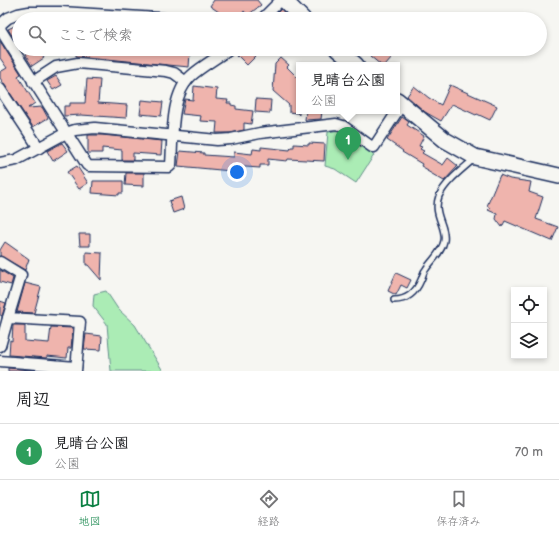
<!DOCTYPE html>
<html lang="ja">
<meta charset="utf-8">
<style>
:root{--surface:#fff;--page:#f2f2f2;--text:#202124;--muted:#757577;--line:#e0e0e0;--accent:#0b8043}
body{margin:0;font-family:"Balsamiq Sans","Klee One",sans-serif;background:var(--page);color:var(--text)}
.controls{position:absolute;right:12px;bottom:12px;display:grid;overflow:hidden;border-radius:0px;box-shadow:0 2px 6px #0003}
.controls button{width:36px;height:36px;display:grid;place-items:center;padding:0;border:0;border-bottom:1px solid var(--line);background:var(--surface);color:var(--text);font:20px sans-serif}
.you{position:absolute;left:237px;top:172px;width:14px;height:14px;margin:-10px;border:3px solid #fff;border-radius:50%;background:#1a73e8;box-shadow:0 0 0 6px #1a73e833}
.badge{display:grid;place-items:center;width:26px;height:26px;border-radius:50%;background:var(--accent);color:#fff;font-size:13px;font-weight:700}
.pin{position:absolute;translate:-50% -33px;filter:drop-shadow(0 1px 2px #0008)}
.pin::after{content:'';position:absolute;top:21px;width:14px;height:12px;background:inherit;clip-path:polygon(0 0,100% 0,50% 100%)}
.popup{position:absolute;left:296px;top:62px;width:104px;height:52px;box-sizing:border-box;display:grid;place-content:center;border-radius:0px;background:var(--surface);filter:drop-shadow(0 1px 3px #0005);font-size:13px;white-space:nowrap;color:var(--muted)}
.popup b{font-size:15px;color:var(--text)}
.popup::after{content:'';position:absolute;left:50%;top:100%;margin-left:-8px;border:8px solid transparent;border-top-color:var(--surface)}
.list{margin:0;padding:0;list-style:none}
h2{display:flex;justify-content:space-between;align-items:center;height:52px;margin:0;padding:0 16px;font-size:17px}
h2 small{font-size:13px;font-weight:400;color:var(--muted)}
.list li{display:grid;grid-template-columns:26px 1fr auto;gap:12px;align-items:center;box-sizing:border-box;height:56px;padding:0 16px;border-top:1px solid var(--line)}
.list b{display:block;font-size:15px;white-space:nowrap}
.list p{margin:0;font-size:13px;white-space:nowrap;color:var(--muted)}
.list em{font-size:13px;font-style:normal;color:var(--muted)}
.icon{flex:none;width:22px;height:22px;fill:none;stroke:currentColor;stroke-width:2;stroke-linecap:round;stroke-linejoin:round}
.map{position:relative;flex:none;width:559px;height:371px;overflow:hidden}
.search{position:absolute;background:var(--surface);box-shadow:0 2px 6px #0003;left:12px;right:12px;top:12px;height:44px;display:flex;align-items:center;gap:10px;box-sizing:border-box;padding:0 14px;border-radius:22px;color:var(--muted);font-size:15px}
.sheet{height:108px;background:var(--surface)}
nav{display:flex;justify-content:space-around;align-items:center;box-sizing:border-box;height:56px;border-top:1px solid var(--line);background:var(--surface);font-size:11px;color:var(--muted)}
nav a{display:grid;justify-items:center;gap:2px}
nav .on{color:var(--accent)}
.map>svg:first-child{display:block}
</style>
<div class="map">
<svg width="559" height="371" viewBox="0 0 559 371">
<rect width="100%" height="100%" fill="#f6f6f2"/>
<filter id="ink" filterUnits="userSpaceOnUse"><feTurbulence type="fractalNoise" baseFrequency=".025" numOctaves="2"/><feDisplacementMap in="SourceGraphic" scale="8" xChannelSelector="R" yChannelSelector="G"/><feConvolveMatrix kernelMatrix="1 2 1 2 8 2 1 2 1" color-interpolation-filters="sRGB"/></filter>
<g filter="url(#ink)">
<g fill="#abecb5" stroke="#638e8a">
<polygon points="340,130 374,155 356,183 335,169 325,166 328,132"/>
<polygon points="106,291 118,309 135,325 163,371 111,371 107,324 93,306 94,294"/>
</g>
<g fill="#efb4ad" stroke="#1b2f5e">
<polygon points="214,0 257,0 261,5 248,15 244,11 239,19 229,19 210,6"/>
<polygon points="281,9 288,17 287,19 279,19 275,15"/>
<polygon points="19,24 19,47 8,29"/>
<polygon points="0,41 21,74 18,76 35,103 28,108 42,107 48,118 33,127 0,78 0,72 7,68 0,58"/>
<polygon points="35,49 38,49 44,58 32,66 25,55"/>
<polygon points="76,49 145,49 190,53 189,67 76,56"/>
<polygon points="235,49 263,49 247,65 237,55 238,53"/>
<polygon points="376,49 399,49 385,65 381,65 370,56"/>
<polygon points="281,58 289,65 287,67 299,79 299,115 297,113 289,112 289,105 273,91 275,64"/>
<polygon points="56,76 62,85 53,90 47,81"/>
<polygon points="87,79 100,80 98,103 127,105 126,118 81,115 64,116 64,106 70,106 70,103 85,103"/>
<polygon points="450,85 497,106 490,120 477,114 476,115 452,104 441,121 425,112 407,96 414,86 429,98 441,105"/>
<polygon points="194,86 217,89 216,99 228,100 227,103 231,103 231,105 236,106 236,109 253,111 251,124 244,123 244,130 230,133 216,133 217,122 200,121 201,116 182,114 185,99 193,100"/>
<polygon points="256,99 271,100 270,113 255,112"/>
<polygon points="142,100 163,102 161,116 140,114"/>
<polygon points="306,111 322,111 321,119 305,120"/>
<polygon points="402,117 409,122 407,125 424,136 419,146 422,147 420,149 424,151 422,153 443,165 448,158 458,166 444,181 427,171 428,170 421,166 422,164 402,152 403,151 387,140"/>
<polygon points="88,135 102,135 162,141 161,155 133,153 133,160 122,160 122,150 102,148 102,153 88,153"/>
<polygon points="62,143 68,151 53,161 47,151"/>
<polygon points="309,143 325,144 324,161 288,159 287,161 268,159 268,165 260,165 260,168 231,166 231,171 178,166 180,151 204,153 204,155 234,157 234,152 252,154 253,149 261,150 261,147 290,150 291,147 294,147 294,144 309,145"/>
<polygon points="77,166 88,183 79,189 67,172"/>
<polygon points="126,173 144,173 144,186 125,185"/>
<polygon points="500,175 510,179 531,182 529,192 543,197 536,219 558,227 552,241 505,221 502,227 496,219 497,214 488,210 490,208 487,206"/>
<polygon points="93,181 123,181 123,193 119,193 119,195 92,193"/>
<polygon points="181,197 184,209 173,213 169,201"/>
<polygon points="79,234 90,234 90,246 80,246"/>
<polygon points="5,242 29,259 25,270 0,256 0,250"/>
<polygon points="86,252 102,253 101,280 88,265 86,265"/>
<polygon points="0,270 13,278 11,285 0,282"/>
<polygon points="396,273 411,280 407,288 401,285 396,295 388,291"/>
<polygon points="25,283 41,287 34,313 17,312"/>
<polygon points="0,301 6,303 2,316 0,315"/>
<polygon points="13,325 25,325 25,341 49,343 51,327 73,328 71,348 68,348 67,358 47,356 47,358 9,355 10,340 12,341"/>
<polygon points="86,334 102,336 101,350 84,349"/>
<polygon points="8,368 44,371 8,371"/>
</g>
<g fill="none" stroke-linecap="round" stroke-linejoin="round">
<g stroke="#1b2f5e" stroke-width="8">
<path id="lane" d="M 394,300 C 408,300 416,292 421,280 C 423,276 423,272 426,269 C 432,260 442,252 444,241 C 447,226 432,215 439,196 C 446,181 463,169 475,158"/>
</g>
<g stroke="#1b2f5e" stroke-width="13">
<g id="street">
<path d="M 174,19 L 61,12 L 29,12 L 18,14 L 8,18 L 1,24 L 0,29 L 87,165 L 89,166 L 169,167 L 171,165 C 173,138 170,95 191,76 C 202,66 217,58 229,49"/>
<polyline points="262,19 281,0"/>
<polyline points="33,82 56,67 78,63 166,71 174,73 186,82"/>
<polyline points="0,89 39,148"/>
<polyline points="0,163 16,160 66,133 75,130 95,128 217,140 231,139 260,133 336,124 343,126 372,147 374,147 402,104"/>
<polyline points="0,262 21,275 8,318 80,322 76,371"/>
<polyline points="0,346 8,318"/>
<polyline points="0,361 76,367"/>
</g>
</g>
<g stroke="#1b2f5e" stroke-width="18">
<g id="secondary">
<polyline points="284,0 303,19"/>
<polyline points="337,49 356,65"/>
<polyline points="397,100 445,140 475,157 559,176"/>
</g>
</g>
<use href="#lane" stroke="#f6f6f2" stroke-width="5"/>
<use href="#street" stroke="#f6f6f2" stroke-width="10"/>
<use href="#secondary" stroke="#f6f6f2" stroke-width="15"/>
</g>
</g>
</svg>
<div class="controls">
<button><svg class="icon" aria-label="locate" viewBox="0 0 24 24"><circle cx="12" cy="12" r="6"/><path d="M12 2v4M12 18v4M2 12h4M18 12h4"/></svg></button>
<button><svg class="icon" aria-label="layers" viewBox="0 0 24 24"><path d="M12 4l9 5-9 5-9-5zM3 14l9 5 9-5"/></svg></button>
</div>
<div class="you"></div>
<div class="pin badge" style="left:348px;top:160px;background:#2e9e5b">1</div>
<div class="popup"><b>見晴台公園</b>公園</div>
<div class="search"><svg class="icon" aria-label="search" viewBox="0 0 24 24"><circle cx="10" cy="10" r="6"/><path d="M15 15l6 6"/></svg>ここで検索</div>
</div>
<section class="sheet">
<h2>周辺<small></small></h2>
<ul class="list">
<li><span class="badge" style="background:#2e9e5b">1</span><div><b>見晴台公園</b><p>公園</p></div><em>70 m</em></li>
</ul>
</section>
<nav>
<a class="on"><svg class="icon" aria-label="map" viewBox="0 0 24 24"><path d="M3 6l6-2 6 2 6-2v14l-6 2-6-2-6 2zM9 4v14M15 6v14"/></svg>地図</a>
<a><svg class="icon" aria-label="directions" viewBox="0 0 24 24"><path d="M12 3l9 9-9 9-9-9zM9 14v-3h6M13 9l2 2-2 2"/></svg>経路</a>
<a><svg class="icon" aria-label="saved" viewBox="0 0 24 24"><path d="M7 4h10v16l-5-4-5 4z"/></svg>保存済み</a>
</nav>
